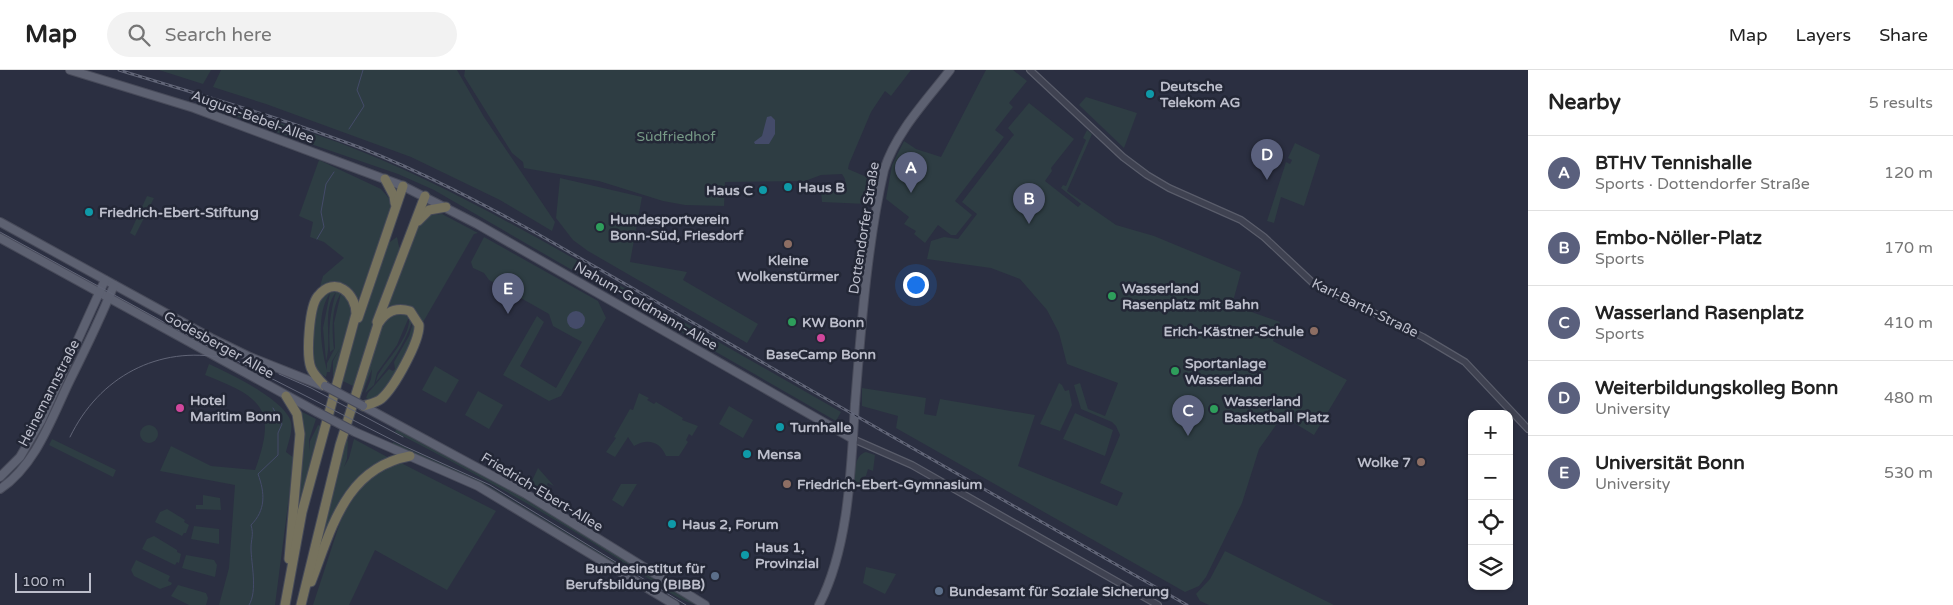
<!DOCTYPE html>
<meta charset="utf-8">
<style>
:root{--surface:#fff;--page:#f2f2f2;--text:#222;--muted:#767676;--line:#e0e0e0;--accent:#5a607d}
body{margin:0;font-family:"Varela Round",sans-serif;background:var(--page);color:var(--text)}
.controls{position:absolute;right:15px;bottom:15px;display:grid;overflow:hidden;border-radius:10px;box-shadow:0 1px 4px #0004}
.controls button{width:45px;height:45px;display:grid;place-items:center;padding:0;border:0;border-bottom:1px solid var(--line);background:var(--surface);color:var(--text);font:25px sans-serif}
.scale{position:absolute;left:15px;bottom:12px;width:76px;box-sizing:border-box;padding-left:5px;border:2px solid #bcbecb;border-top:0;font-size:14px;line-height:18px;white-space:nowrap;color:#bcbecb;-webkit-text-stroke:4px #232736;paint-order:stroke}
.you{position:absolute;left:915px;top:214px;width:18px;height:18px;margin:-12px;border:4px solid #fff;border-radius:50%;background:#1a73e8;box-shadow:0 0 0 8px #1a73e833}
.badge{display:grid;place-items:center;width:32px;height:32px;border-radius:50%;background:var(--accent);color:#fff;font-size:16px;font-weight:700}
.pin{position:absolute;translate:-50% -41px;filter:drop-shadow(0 1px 2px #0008)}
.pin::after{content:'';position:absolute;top:26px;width:18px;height:15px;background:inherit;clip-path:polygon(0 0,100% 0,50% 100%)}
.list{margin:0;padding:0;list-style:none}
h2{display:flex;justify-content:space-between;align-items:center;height:65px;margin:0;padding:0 20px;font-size:21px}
h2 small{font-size:16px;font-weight:400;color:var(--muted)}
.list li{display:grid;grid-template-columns:32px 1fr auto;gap:15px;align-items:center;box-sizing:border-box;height:75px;padding:0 20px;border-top:1px solid var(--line)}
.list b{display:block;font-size:19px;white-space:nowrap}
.list p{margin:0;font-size:16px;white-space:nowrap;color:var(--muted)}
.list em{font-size:16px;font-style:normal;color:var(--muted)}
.icon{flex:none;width:28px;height:28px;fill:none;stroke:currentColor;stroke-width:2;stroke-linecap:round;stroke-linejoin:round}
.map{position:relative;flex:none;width:1528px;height:535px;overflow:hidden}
header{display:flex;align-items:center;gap:30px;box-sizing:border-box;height:70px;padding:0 25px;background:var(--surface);border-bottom:1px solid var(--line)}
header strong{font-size:24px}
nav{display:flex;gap:28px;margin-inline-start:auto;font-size:18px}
.search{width:350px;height:45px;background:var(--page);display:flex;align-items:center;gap:12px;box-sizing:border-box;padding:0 18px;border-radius:28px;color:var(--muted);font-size:19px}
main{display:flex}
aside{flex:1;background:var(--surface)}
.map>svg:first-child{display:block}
</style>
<header>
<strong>Map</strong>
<div class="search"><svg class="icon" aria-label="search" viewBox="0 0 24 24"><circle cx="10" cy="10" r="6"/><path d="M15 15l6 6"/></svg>Search here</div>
<nav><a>Map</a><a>Layers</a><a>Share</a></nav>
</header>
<main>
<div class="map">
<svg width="1528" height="535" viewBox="0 0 1528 535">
<rect width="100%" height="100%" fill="#2b2f41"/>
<g fill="#2e3d43" fill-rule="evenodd">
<polygon points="159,0 211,0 203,14"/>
<polygon points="221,0 457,0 484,47 555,152 552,161 500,130 411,87 266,34 213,17"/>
<polygon points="465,0 911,0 891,26 885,21 871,42 849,94 848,99 876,111 873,131 867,134 822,132 821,121 846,119 845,109 842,104 821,105 805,111 725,112 724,136 685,135 663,131 599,111 524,98 523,92 512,83 464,6"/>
<polygon points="986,0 1013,0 1027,11 1009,33 1013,37 995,60 1004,67 955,131 972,145 956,165 951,165 938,155 925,173 914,164 916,161 904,154 909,147 886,129 892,95 904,71 916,79 941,87"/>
<polygon points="1086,27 1137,43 1124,78 1079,35"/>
<path d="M 206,30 C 251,44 296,57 340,73 C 424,105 502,148 580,192 L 572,200 L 434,120 L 398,104 L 276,62 L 205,34 Z"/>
<polygon points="1029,33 1074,69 1051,98 1052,101 1045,111 1078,137 1081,134 1061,118 1063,115 1066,116 1086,70 1083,68 1087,60 1092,64 1067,121 1116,155 1154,166 1241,202 1232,235 1280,252 1273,271 1347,310 1314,365 1286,348 1281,348 1259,379 1242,433 1206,507 1199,516 1185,522 896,358 898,346 862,336 862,318 926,328 924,344 936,346 940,329 1035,345 1018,396 1117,436 1123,423 1100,413 1120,365 1116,356 1112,352 1081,339 1074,315 1080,313 1088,339 1105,346 1118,313 1067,294 1059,263 1047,240 1020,209 991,198 927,189 931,171 944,167 958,169 977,144 962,132 1012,67 1014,65 1008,58"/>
<polygon points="1295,73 1320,85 1304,136 1281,127 1274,153 1267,151 1286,92 1290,94 1292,90 1288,88"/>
<polygon points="319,90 381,119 393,133 358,231 350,220 319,220 323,206 344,188 324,172 310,167 313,152 299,146"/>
<polygon points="560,108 642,127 630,192 687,202 683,210 758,254 747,273 588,181 573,170 556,148"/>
<polygon points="147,126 154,128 135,166 130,163"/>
<path d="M 428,143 L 429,145 L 442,144 L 478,163 L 474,164 L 422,254 C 416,236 401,237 385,240 L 417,157 L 420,149 Z"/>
<polygon points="397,167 400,182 355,317 341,310 384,176"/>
<polygon points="484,167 598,231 606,248 561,326 549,331 503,305 537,246 544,252 520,296 556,318 582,272 553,256 549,244 489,210 484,203 473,198 471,192"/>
<polygon points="582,198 605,210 615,220 614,222 573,200"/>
<polygon points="619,215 841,342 836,351 636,236 618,219"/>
<path d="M 328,221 L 343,221 L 354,236 L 335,307 L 333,306 L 333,291 L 340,278 L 332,291 L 330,302 L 327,302 L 326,307 L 316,301 C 310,276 309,240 328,221 ZM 336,222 C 330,243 328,261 330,282 L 334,279 C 332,261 331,238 341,223 L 334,253 L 335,278 L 327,293 L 327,300 C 321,278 316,243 330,223 L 323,258 L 326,291 C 333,270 321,241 336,222 Z"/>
<path d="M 401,241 C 440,248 389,321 371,331 L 366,328 L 368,323 L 389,299 L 393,301 L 395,299 L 394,292 L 409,266 L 413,253 L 412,252 C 404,275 391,294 376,312 C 377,309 377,305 380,302 C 389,287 411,266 409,247 L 397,275 L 377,303 L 374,315 L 365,323 L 371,309 L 372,299 L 364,319 L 363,322 L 360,320 L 382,252 L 390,243 Z"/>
<path d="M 209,294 C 229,303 285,330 291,352 C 293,361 288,373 286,382 L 294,388 L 275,535 L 219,535 L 229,498 L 235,415 L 160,401 L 171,376 L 211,396 L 255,400 C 278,338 261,327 205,305 Z"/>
<polygon points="435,296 459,310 446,333 422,320"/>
<polygon points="1059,313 1062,315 1065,321 1069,320 1072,335 1060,361 1040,354"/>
<polygon points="478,321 503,335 489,359 465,345"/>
<path d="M 639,323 L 649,328 L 647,330 L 654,334 L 656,332 L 683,348 L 682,350 L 698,356 L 692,366 L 689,364 L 686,370 L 688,372 L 679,386 L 666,386 C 660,371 647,368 634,376 L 628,367 L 615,387 L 606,382 L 616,368 L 614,367 L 630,339 L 633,340 Z"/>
<polygon points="729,336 753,350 743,368 719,354"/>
<polygon points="300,341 316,349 309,370 310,382 310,371 318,355 321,356 292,476"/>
<polygon points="1075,343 1113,360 1105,386 1063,369"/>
<circle cx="149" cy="364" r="9"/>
<path d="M 397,358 L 500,412 L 700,535 C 684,535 655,512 640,503 C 561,451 479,405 395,362 Z"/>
<polygon points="52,369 116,400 113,407 49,375"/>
<polygon points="354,369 389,388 364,403 322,476 320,475 346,370 348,371 347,389 344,397 349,388"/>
<polygon points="393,372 482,412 618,494 617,496 481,414 440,395 392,377"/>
<path d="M 866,382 L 875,385 L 873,401 L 868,399 L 866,406 L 862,407 L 859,418 L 854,417 C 855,406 853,385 866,382 Z"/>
<polygon points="399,392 496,441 447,520 375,480 349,535 313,535 345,437 370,406"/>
<path d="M 538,398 L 554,416 L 548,413 L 547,415 L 551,418 C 542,422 537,422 531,413 Z"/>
<polygon points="621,414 637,414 623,437 612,430"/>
<polygon points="203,425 220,428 221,440 196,439 196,435 203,435"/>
<polygon points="167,439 185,450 184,452 189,455 186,463 184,463 182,466 155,452 160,442"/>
<polygon points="194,456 219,459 219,474 191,469"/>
<polygon points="154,466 177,480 177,482 181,484 179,493 177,492 175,495 142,479 147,469"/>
<polygon points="1225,481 1334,535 1209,535 1200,531 1196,524 1210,509"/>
<polygon points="186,485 214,490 217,495 215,507 182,498"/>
<polygon points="136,490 170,506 168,511 172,513 171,515 160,519 134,506 131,500"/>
<polygon points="866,497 896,504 885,524 863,513"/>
<polygon points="178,515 206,523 208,528 206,535 189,535 171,526"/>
</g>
<g fill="#444b69">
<polygon points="771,46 775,50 775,64 769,74 755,74 754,72 762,66 767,47"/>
<circle cx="576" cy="250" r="9"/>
</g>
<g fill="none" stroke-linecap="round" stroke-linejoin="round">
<g stroke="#444b69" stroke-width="1">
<polyline points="349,59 364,36 357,20 363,0"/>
<polyline points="317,169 324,157 321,142 326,114 334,102"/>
<path d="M 249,535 C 258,521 251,493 251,478 C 251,469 254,465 251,455 C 266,440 265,423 258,404 L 278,385 L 278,363 L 282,354 L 273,338"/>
</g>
<g stroke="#5a5d6b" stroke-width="8">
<g id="minor">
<polyline points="1030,0 1123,87 1147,105 1169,118 1241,150 1264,167 1313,213 1423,267 1465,292 1528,359"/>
<polyline points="853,369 912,395 1158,535"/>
</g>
</g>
<g stroke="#484b5a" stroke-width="10">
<g id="major">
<polyline points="70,0 194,38 403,116 477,154 853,369"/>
<polyline points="0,152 211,268 250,287 323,316"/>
<polyline points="0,168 317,342"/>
<polyline points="363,336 526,424 705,535"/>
<polyline points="355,362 478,416 675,535"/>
<polyline points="0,407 20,387 41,351 105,210"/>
<path d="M 0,419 C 36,395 52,347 70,310 C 86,278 101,247 114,215"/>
<path d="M 819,535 C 849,477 851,399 855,334 C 861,259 867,174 884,100 C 896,62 926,31 950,0"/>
</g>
</g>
<g stroke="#464a58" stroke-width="11">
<g id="highway">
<polyline points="385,109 394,126 395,133"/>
<polyline points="418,151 429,140 446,137"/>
<polyline points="358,248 403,116"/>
<polyline points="377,252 425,126"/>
<polyline points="286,326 297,344 300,364 289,489"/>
<path d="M 311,512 C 332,458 345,398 410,386"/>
<path d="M 285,535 L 302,442 L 356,244 C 356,223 335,205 318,226 C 309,236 306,285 311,298 C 314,305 320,311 325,316"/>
<path d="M 301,535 L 340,375 L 378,254 C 386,241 396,237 410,241 L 419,255 C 420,271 394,318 381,329 C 376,333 369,334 363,336"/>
</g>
</g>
<use href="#minor" stroke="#3f4251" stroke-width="5.5"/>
<use href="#major" stroke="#5d6171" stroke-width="8"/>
<use href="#highway" stroke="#76725d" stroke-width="9"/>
<g stroke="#616577" stroke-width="1">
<polyline points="0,162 198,271 404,376 490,415 686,535"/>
<polyline points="279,304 311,318 403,367"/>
<path d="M 70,367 C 99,307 158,275 224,288"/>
</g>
<g stroke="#616577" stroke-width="3">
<path id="rail" d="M 119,0 C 200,25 282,48 361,78 C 422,102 479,132 536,163 L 1187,535"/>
</g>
<use href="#rail" stroke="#232736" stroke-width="1" stroke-dasharray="4" stroke-linecap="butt"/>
<g stroke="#484b5a" stroke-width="10" stroke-linecap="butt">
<g id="major-bridge">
<polyline points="325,316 363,336"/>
<polyline points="317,342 355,362"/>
</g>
</g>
<use href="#major-bridge" stroke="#5d6171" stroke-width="8"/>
</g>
<g fill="#0f9aa8" stroke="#232736" stroke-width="2">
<circle cx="1150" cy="24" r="5"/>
<circle cx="788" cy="117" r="5"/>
<circle cx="763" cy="120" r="5"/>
<circle cx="89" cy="142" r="5"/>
<circle cx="780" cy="357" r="5"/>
<circle cx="747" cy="384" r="5"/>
<circle cx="672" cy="454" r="5"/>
<circle cx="745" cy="485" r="5"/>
</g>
<g fill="#2e9e5b" stroke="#232736" stroke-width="2">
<circle cx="600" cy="157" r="5"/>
<circle cx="1112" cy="226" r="5"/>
<circle cx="792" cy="252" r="5"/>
<circle cx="1175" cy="301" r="5"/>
<circle cx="1214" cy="339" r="5"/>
</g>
<g fill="#8d6e63" stroke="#232736" stroke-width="2">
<circle cx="788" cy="174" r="5"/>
<circle cx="1314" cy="261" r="5"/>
<circle cx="1421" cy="392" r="5"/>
<circle cx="787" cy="414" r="5"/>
</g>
<g fill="#d1479c" stroke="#232736" stroke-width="2">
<circle cx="821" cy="268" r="5"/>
<circle cx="180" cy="338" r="5"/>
</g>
<g fill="#5c6f8a" stroke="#232736" stroke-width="2">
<circle cx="715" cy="506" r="5"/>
<circle cx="939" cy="521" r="5"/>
</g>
<g text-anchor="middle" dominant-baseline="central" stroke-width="5" stroke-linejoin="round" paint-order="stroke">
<g font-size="14" font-weight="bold" fill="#bcbecb" stroke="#232736" text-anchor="start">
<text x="1160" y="16">Deutsche<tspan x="1160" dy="16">Telekom AG</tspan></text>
<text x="798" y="117">Haus B</text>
<text x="753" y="120" text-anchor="end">Haus C</text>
<text x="99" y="142">Friedrich-Ebert-Stiftung</text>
<text x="610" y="149">Hundesportverein<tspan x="610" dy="16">Bonn-Süd, Friesdorf</tspan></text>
<text x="788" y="190" text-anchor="middle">Kleine<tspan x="788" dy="16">Wolkenstürmer</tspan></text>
<text x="1122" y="218">Wasserland<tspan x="1122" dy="16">Rasenplatz mit Bahn</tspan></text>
<text x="802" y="252">KW Bonn</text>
<text x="1304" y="261" text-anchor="end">Erich-Kästner-Schule</text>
<text x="821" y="284" text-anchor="middle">BaseCamp Bonn</text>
<text x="1185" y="293">Sportanlage<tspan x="1185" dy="16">Wasserland</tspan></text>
<text x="190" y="330">Hotel<tspan x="190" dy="16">Maritim Bonn</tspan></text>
<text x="1224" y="331">Wasserland<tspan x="1224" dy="16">Basketball Platz</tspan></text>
<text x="790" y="357">Turnhalle</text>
<text x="757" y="384">Mensa</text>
<text x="1411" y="392" text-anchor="end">Wolke 7</text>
<text x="797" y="414">Friedrich-Ebert-Gymnasium</text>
<text x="682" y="454">Haus 2, Forum</text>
<text x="755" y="477">Haus 1,<tspan x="755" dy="16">Provinzial</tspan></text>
<text x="705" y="498" text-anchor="end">Bundesinstitut für<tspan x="705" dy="16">Berufsbildung (BIBB)</tspan></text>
<text x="949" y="521">Bundesamt für Soziale Sicherung</text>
</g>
<g font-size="14" fill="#bcbecb" stroke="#232736">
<text transform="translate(253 47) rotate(20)">August-Bebel-Allee</text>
<text transform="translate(864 158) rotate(-81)">Dottendorfer Straße</text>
<text transform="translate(646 236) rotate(30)">Nahum-Goldmann-Allee</text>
<text transform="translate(1365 238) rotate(26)">Karl-Barth-Straße</text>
<text transform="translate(219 275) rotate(29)">Godesberger Allee</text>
<text transform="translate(49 323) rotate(-63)">Heinemannstraße</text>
<text transform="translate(542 422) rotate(31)">Friedrich-Ebert-Allee</text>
</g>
<g font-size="14" fill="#769986" stroke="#232736">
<text x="676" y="66">Südfriedhof</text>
</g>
</g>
</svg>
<div class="controls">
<button>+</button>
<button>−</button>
<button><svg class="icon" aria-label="locate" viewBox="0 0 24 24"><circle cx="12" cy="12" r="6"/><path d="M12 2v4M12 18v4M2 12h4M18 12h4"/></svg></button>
<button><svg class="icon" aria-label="layers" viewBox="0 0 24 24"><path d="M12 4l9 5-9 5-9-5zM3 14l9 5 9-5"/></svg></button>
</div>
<div class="scale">100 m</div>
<div class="you"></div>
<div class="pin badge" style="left:911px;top:123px">A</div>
<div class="pin badge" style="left:1029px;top:154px">B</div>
<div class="pin badge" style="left:1188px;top:366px">C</div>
<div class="pin badge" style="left:1267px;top:110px">D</div>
<div class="pin badge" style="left:508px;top:244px">E</div>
</div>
<aside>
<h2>Nearby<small>5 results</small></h2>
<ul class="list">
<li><span class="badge">A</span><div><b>BTHV Tennishalle</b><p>Sports · Dottendorfer Straße</p></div><em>120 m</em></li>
<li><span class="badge">B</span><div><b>Embo-Nöller-Platz</b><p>Sports</p></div><em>170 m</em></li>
<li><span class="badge">C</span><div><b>Wasserland Rasenplatz</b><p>Sports</p></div><em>410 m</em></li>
<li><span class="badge">D</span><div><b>Weiterbildungskolleg Bonn</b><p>University</p></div><em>480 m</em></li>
<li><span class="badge">E</span><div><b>Universität Bonn</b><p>University</p></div><em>530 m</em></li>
</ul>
</aside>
</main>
